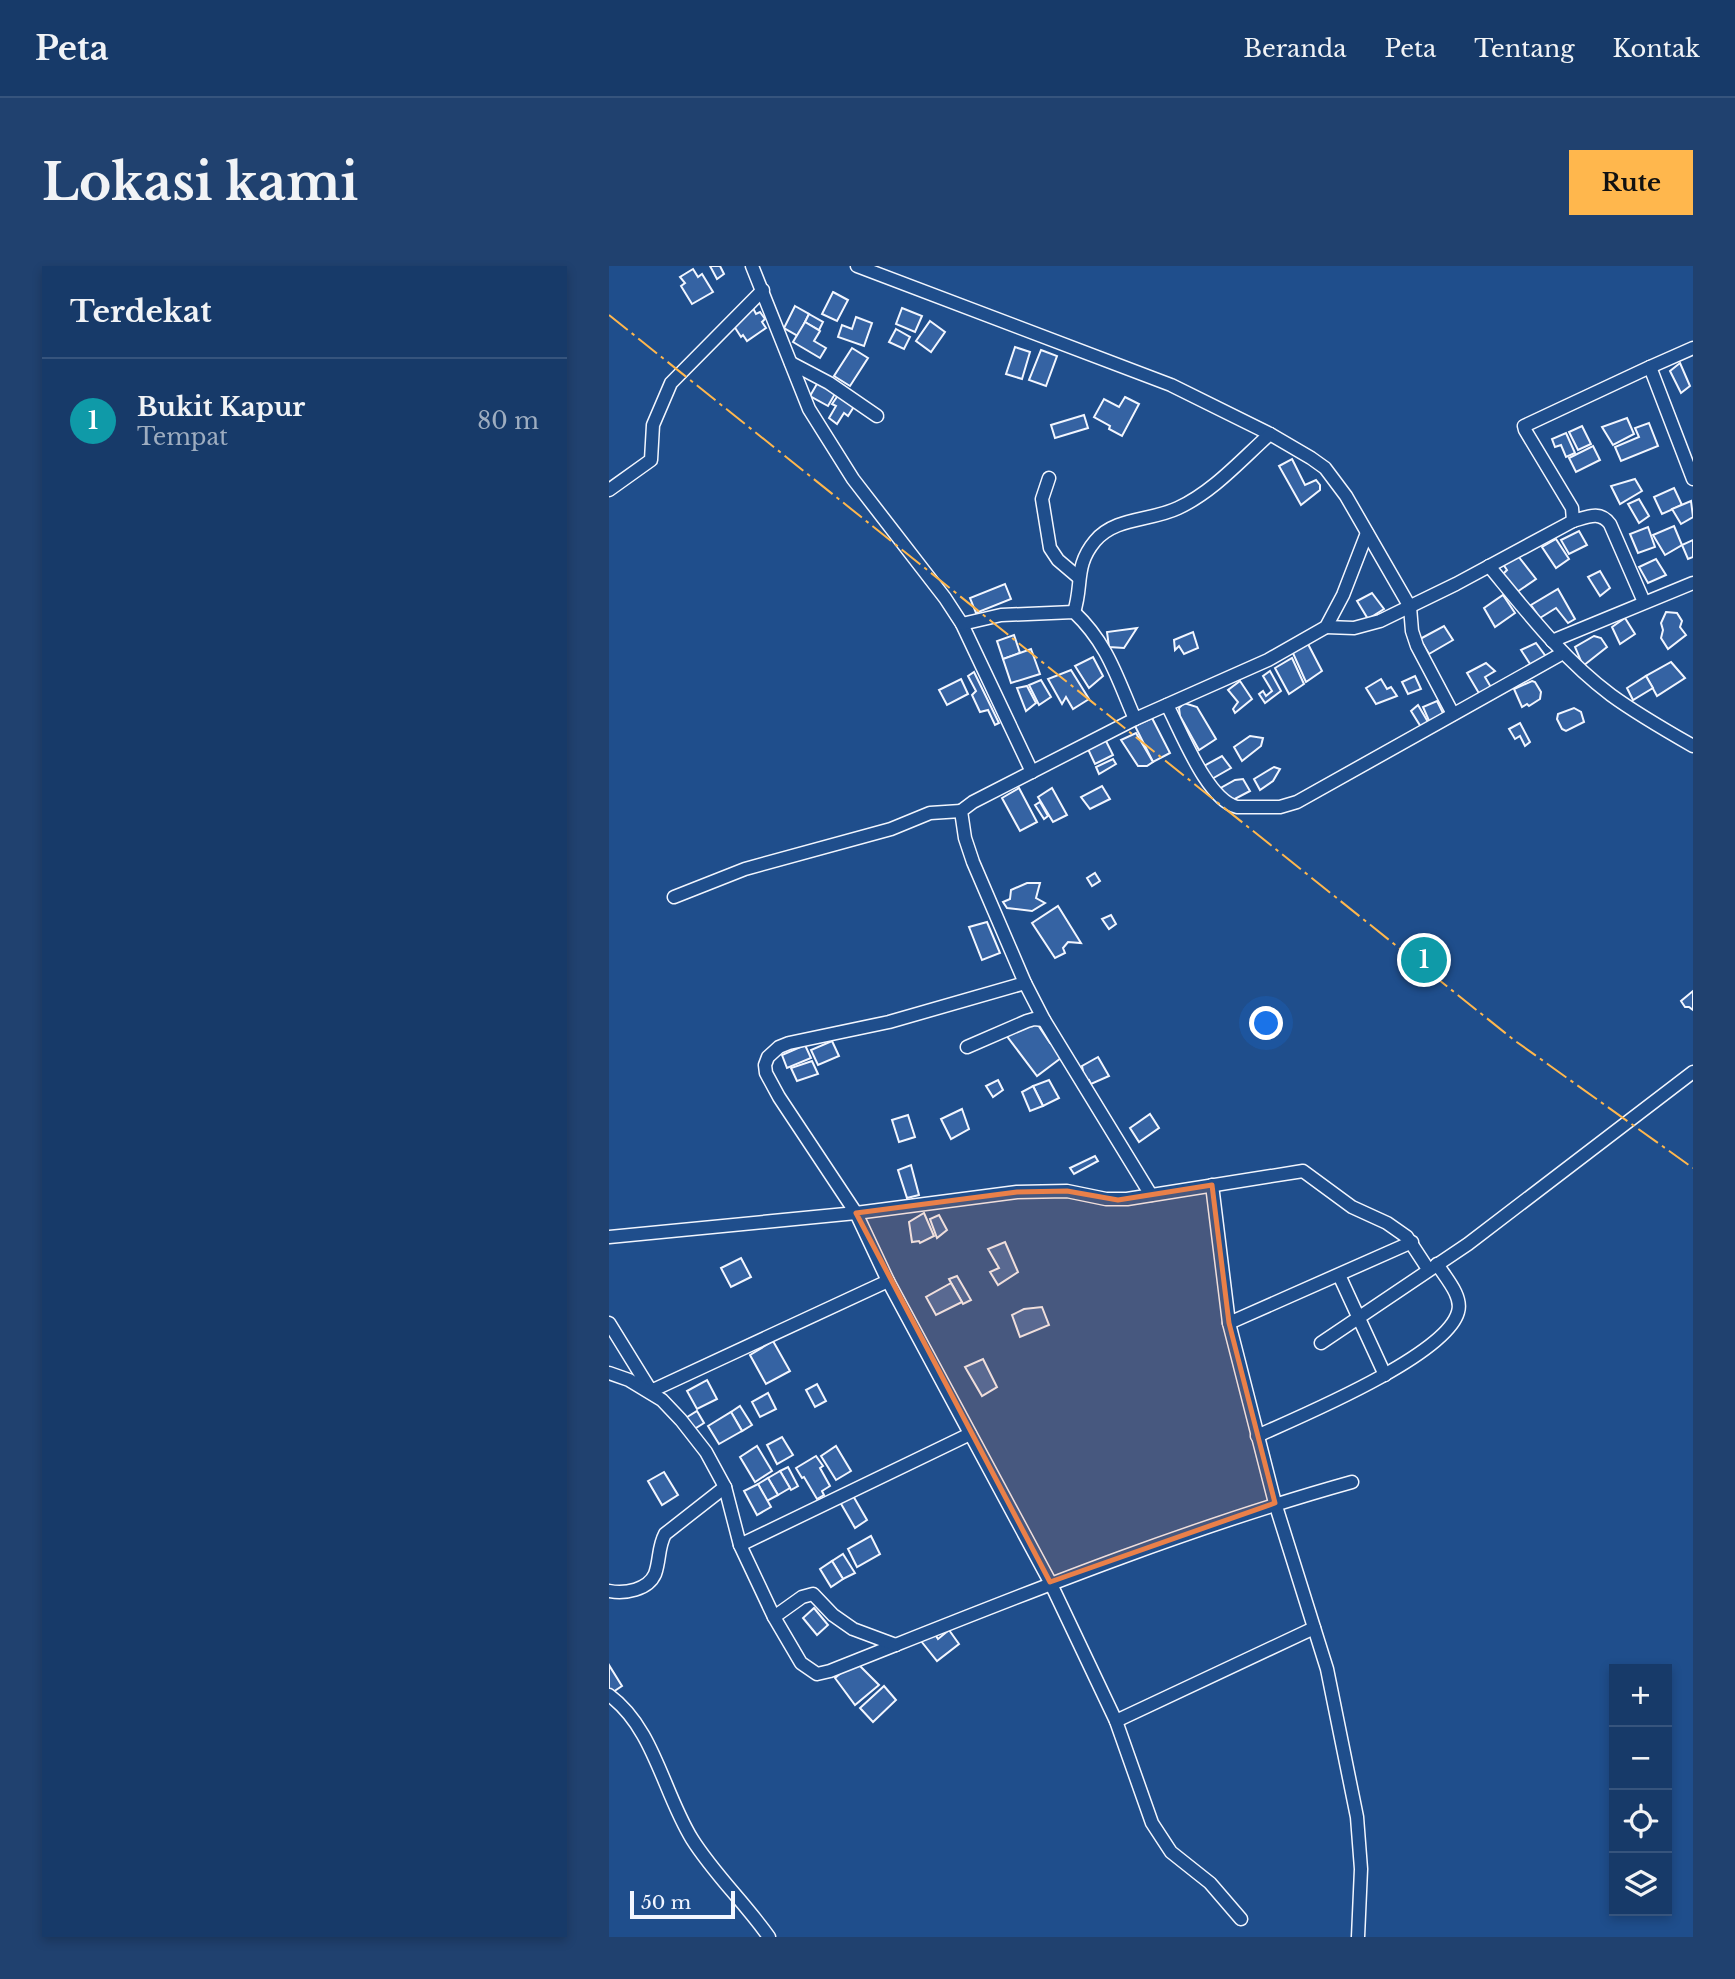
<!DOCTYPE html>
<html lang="id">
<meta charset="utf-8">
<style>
:root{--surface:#173a69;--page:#20416f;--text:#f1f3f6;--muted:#9eadc0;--line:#36547d;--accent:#ffb74d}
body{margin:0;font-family:"Libre Baskerville",serif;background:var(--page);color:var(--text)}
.controls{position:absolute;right:21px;bottom:21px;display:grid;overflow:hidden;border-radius:0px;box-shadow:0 4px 10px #0003}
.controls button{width:63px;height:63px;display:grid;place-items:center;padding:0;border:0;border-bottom:2px solid var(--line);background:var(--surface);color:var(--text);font:35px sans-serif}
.scale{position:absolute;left:21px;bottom:18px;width:105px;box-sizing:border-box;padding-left:7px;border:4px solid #f2f6ff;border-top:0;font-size:19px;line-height:24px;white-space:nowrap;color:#f2f6ff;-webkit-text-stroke:5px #1f4e8c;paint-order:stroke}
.you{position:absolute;left:658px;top:758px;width:24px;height:24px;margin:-18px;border:5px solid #fff;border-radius:50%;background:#1a73e8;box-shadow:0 0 0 10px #1a73e833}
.badge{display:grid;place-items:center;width:46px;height:46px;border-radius:50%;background:var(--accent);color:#fff;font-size:23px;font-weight:700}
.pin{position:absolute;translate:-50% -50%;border:4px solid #fff;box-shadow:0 2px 7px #0006}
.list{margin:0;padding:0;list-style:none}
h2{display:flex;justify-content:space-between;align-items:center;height:91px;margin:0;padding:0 28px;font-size:30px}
h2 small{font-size:23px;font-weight:400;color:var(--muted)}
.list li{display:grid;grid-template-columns:46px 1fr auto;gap:21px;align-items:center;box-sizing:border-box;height:126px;padding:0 28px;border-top:2px solid var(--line)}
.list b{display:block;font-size:26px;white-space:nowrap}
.list p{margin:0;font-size:23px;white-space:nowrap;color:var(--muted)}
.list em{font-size:23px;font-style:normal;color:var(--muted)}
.icon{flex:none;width:38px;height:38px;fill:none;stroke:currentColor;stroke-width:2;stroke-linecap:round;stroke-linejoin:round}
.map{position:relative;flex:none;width:1084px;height:1671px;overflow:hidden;border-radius:0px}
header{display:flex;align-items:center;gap:42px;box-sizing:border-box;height:98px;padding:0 35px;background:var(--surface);border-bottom:2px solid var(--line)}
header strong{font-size:33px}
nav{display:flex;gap:38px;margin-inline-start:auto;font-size:24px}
.intro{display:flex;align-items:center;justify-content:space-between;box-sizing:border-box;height:168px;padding:0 42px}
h1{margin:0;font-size:49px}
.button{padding:18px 32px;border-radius:0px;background:var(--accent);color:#111;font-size:24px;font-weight:700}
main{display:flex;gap:42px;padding:0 42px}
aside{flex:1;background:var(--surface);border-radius:0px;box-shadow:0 4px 10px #0003}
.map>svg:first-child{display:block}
</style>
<header>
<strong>Peta</strong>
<nav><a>Beranda</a><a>Peta</a><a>Tentang</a><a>Kontak</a></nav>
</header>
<div class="intro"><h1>Lokasi kami</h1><a class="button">Rute</a></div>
<main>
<aside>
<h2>Terdekat<small></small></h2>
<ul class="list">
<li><span class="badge" style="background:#0f9aa8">1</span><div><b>Bukit Kapur</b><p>Tempat</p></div><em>80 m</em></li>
</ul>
</aside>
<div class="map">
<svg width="1084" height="1671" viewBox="0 0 1084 1671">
<rect width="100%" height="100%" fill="#1f4e8c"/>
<g fill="#3563a3" stroke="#f2f6ff" stroke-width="2">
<polygon points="101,0 111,0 115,8 108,13"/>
<polygon points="84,3 89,11 93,8 104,26 83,38 72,20 76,17 71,11"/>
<polygon points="224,26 239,34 228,55 213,48"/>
<polygon points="143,40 147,48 151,46 156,53 153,56 157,62 138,75 134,69 132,71 123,57"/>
<polygon points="186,40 200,48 189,70 175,62"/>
<polygon points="293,42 313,50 306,66 287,58"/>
<polygon points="200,48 214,56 210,64 196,56"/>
<polygon points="247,51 263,57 255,80 229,71 233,59 243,63"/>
<polygon points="321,55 336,66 322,86 307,75"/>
<polygon points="196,56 211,65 205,75 217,82 211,92 184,76"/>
<polygon points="287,63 301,71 295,83 280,76"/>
<polygon points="406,81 421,86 413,113 397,108"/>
<polygon points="243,82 259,92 241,120 225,110"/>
<polygon points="432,84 448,90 437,120 420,114"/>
<polygon points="1071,97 1081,120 1072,127 1061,105"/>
<polygon points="209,116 227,126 219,140 201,130"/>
<polygon points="230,128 246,139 239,150 235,147 228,158 220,152 227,140 223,138"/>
<polygon points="516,131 530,138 513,170 500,163 501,160 485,151 495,133 510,141"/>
<polygon points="475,149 479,162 446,172 442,159"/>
<polygon points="1018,152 1025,168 1004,179 993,161"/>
<polygon points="1040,157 1049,180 1012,195 1006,181 1030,171 1026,162"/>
<polygon points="973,160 982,178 969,184 960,166"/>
<polygon points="957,167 966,187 957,191 952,179 946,181 943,173"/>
<polygon points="984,180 991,194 967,206 960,192"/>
<polygon points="683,193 696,219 707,214 711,219 711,224 692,239 670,200"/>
<polygon points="1026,213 1033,225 1011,238 1002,220"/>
<polygon points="1065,222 1073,239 1053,248 1045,231"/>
<polygon points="1030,233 1040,250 1030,257 1019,238"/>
<polygon points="1082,235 1084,251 1072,258 1063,243"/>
<polygon points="1065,260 1073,279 1056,289 1044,269"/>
<polygon points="1039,261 1046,281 1029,287 1021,268"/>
<polygon points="970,265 978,279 960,288 952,274"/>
<polygon points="947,273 960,293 947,302 933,281"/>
<polygon points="1084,274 1084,291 1079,293 1073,279"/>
<polygon points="909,290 927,313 908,326 893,309 898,304 894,298"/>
<polygon points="1047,293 1057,309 1039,317 1030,301"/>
<polygon points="991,305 1001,322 991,330 979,311"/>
<polygon points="396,318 402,333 367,347 361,332"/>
<polygon points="949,323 966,353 959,357 947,342 931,352 922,339"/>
<polygon points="763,327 775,343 759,353 748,335"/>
<polygon points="894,329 906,347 886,361 875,342"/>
<polygon points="1057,346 1068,347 1073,355 1071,361 1077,369 1059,383 1052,372 1054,364 1052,357"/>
<polygon points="1016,352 1026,368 1011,378 1003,361"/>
<polygon points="835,360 844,374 820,388 811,373"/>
<polygon points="528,362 515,382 500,381 498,366"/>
<polygon points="584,366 589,382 575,388 570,380 566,384 565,374"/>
<polygon points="405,369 411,387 394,393 388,375"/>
<polygon points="985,370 992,372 998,381 974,400 966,381"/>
<polygon points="927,377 938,392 923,401 912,384"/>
<polygon points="699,378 713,405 697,416 683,385"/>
<polygon points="422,383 431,408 402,417 394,393"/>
<polygon points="484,391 494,410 480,422 466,400"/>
<polygon points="683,392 695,418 680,428 666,402"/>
<polygon points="1062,396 1076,412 1048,430 1037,410"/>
<polygon points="877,397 886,405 876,411 883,423 871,429 858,407"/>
<polygon points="462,404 480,433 464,443 457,431 453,438 439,413"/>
<polygon points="661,405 672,425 656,437 650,428 654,425 657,430 663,425 654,410"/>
<polygon points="365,406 390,457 386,459 379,444 371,446 363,429 367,425 359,410"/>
<polygon points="806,410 812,423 799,428 793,416"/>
<polygon points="1037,410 1044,422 1024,434 1018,422"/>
<polygon points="352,413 359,428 338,439 330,424"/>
<polygon points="772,413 778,423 782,421 788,430 767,438 757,422"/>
<polygon points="432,414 442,431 430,439 420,419"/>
<polygon points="631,415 643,433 626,447 624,443 629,436 619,424"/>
<polygon points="923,415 926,416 932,426 931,433 920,440 918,438 913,441 905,423"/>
<polygon points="418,420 427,437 417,445 408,422"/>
<polygon points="828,435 835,449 821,457 814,441"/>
<polygon points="575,437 588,441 607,473 590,484 571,450 570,442"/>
<polygon points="809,439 819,456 812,461 802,445"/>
<polygon points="965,442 972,446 975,456 957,465 953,463 948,453 949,448"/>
<polygon points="543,452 561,487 544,496 526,460"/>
<polygon points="911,457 921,476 916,480 911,470 906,473 900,463"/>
<polygon points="527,467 544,496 538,500 529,500 512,474"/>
<polygon points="641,470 654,472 652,480 633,495 625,481"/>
<polygon points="496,473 504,489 486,498 478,481"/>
<polygon points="613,490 622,502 601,514 593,501"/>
<polygon points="504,493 507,498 490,508 487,501"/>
<polygon points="665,501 671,503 664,515 651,524 645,513"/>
<polygon points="634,513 641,525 620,536 608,524 626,514"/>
<polygon points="493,520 501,533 481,543 472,531"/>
<polygon points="410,522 428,556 411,565 393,532"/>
<polygon points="443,522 458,549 444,556 429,531"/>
<polygon points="431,536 439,550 435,553 426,539"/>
<polygon points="486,607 491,615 483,620 478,612"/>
<polygon points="418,617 431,617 427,632 436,637 423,645 398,642 394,636 401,633 402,624"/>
<polygon points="449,640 472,677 459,676 454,682 456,687 446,692 423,657"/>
<polygon points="502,649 507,658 500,663 493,653"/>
<polygon points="378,656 391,687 373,694 360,661"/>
<polygon points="1084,725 1084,744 1080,741 1076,741 1072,735"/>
<polygon points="418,755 423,760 427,756 441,777 447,780 452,792 428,810 397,769"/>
<polygon points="223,775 230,790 209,799 202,784"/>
<polygon points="196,779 202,792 178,802 173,789"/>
<polygon points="489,791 500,810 482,818 480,814 477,815 471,807 474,805 473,800"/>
<polygon points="203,795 209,808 188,815 182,802"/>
<polygon points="389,814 394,824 384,831 377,820"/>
<polygon points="440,814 450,832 434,840 424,820"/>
<polygon points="424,820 434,840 421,845 413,826"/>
<polygon points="353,843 360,863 342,873 332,853"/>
<polygon points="541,848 550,862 530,876 521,862"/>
<polygon points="299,849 306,871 290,876 283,854"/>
<polygon points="486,890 489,895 465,908 461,902"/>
<polygon points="302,899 310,929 298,932 289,904"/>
<polygon points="315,947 325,970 311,977 310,975 303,976 300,956"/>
<polygon points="330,949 338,964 328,972 321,953"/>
<polygon points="396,976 409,1006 389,1019 381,1006 390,1002 379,983"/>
<polygon points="132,992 142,1011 122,1021 112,1002"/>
<polygon points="348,1010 362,1034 354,1038 340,1013"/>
<polygon points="342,1017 353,1036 327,1049 317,1031"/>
<polygon points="433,1041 440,1059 411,1071 403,1049 415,1043"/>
<polygon points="164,1075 181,1105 157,1118 141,1089"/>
<polygon points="374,1093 388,1121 373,1130 356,1101"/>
<polygon points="98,1114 108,1133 88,1143 78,1125"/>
<polygon points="208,1118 217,1135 206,1141 197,1124"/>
<polygon points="159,1127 167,1143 151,1151 143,1136"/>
<polygon points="131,1140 143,1159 133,1165 122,1146"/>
<polygon points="88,1145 95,1157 82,1165 75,1153"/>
<polygon points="122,1146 133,1165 110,1178 99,1160"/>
<polygon points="173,1171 184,1189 168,1198 158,1179"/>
<polygon points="148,1180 163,1205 146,1216 131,1191"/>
<polygon points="227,1180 242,1205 227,1214 212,1190"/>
<polygon points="207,1190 214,1200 211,1202 221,1220 213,1225 215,1229 208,1233 195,1211 193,1212 187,1202"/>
<polygon points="179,1201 189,1220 182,1224 171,1205"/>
<polygon points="171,1205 181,1222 169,1229 159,1212"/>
<polygon points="55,1206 69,1229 53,1239 39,1215"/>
<polygon points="159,1212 169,1229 158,1235 149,1218"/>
<polygon points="149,1218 162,1241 148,1249 135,1225"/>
<polygon points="243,1228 258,1254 246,1262 231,1236"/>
<polygon points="262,1270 271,1288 248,1301 239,1283"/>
<polygon points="234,1288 246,1307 234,1313 223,1295"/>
<polygon points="223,1295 234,1313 222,1321 211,1303"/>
<polygon points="205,1342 219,1359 208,1369 194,1352"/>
<polygon points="340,1364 350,1378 328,1395 312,1375 324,1365 329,1373"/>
<polygon points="246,1395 270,1419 246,1439 226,1412"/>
<polygon points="0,1399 13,1420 1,1428 0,1425"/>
<polygon points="275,1420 287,1434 264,1456 251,1442"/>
</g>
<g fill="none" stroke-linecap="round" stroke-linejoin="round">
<g stroke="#f2f6ff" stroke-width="15">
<g id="minor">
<polyline points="143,0 200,143 244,213 336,332 353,358 423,506"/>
<polyline points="248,0 562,119 661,168 702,192 716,202 737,230 801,341 803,365 808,380 844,448"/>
<polyline points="182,97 220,117 268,150"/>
<polyline points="1041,101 1084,82"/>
<polyline points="440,212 433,233 441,282 449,294 469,311"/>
<polyline points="0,224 42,194 44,159 62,117 154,24"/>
<polyline points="964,255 963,242 916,164 915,160 1041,101 1084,213"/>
<path d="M 880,300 C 918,346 954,393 1002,429 C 1028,448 1056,464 1084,480"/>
<path d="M 465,346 C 474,319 465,300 486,275 C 506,251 542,255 569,242 C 604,226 633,193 661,168"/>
<path d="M 353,358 L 392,349 L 465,346 C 499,378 508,412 526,453"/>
<path d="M 717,361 L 745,362 L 771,355 L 847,318 L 964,255 C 978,251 991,244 1001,258 L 1035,336"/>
<polyline points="943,375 1084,317"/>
<path d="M 558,439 C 572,465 598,534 628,541 L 671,541 L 688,536 L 954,387"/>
<polyline points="65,631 136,603 282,563 321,547 352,545"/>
<polyline points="416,717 280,756 180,777 170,781 159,791 156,799 157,807 170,831 247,947 279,1015 441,1316 507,1455 543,1557 562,1586 601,1617 632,1653"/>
<polyline points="358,781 418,755 425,753 435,754"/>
<polyline points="603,919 620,1057 666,1237 718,1403 748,1551 752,1603 749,1671"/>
<polyline points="542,929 435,754 416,717 364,596 356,572 352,545 364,536 526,453 659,394 717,361 734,329 758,267"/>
<polyline points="0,971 247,947 408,926 458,925 497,933 518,933 694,905 743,941 778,957 798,971 819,1003"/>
<polyline points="730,1009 776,1109"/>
<polyline points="0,1057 42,1125 279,1015"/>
<polyline points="620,1057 803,976"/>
<polyline points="712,1077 859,978 1084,806"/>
<path d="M 0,1107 L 20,1114 L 53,1134 L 72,1154 L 97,1186 L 116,1221 L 131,1279 L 165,1351 L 192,1397 L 208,1408 L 221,1405 C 393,1337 564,1266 743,1216"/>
<path d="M 648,1170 C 690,1151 837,1090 849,1046 C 854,1030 836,1011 828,998"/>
<polyline points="131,1279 361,1168"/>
<path d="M 0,1325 C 16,1328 39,1324 46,1308 C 51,1294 49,1281 56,1268 L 116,1221"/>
<polyline points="165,1351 193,1331 204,1328 224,1349 244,1363 287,1379"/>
<path d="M 0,1429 C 45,1462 54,1526 83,1573 C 105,1608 136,1637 160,1671"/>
<polyline points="507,1455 705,1362"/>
</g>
</g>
<use href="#minor" stroke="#1f4e8c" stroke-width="12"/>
<polyline stroke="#ffb74d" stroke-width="2" stroke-dasharray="24 5 3.5 5" stroke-linecap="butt" points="0,49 905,774 1084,902"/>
</g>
<path fill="#ea8049" fill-opacity="0.2" stroke="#ea8049" stroke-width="5" stroke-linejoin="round" d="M 603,919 L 620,1057 L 666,1237 L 441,1316 L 247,947 L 408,926 L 458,925 L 509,934 Z"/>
</svg>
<div class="controls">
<button>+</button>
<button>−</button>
<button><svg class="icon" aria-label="locate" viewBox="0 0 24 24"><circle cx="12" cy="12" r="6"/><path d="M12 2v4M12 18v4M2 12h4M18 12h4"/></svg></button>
<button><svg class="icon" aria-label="layers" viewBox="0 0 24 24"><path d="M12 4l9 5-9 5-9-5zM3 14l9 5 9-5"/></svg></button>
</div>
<div class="scale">50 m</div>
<div class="you"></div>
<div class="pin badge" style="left:815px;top:694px;background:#0f9aa8">1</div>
</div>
</main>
